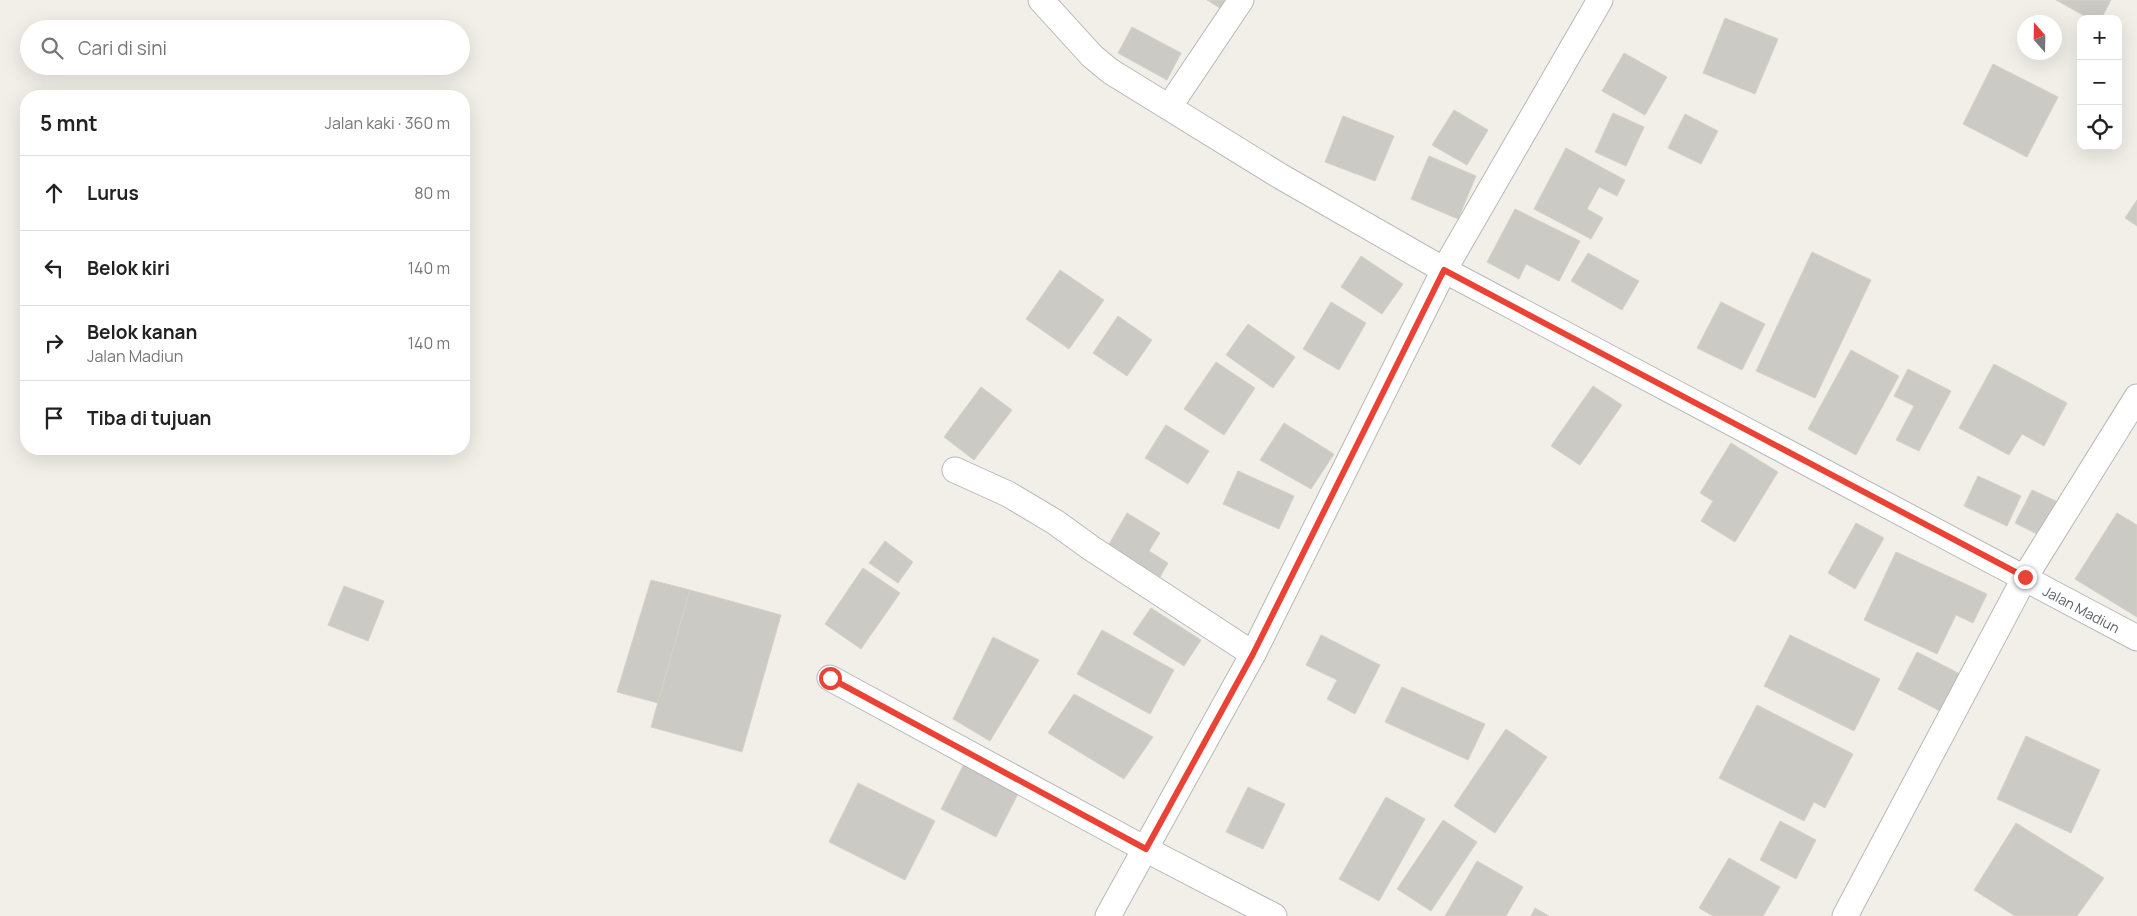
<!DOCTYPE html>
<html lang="id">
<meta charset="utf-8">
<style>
:root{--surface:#fff;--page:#f6f6f6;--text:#222;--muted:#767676;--line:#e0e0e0}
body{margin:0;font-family:Manrope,sans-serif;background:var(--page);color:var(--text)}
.controls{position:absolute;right:15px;top:15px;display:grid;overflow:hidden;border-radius:10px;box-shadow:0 5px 20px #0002}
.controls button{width:45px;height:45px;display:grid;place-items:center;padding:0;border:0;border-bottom:1px solid var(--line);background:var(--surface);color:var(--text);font:25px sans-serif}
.compass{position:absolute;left:2017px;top:15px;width:45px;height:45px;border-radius:50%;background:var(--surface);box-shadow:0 5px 20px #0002;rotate:340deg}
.stop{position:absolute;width:15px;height:15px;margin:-11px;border:4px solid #ea4335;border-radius:50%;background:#fff}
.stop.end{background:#ea4335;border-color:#fff;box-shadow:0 1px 5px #0008}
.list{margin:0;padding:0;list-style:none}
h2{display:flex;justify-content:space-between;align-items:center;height:65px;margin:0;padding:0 20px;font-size:21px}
h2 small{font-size:16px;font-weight:400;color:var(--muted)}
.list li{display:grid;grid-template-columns:32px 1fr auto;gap:15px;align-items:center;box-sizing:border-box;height:75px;padding:0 20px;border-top:1px solid var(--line)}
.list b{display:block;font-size:19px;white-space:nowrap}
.list p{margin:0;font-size:16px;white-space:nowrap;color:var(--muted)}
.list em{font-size:16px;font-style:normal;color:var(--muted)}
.icon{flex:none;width:28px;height:28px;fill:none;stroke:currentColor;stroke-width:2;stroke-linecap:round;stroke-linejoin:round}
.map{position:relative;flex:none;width:2137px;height:916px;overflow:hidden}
.search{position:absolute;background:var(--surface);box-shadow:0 5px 20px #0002;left:20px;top:20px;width:450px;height:55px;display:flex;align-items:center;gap:12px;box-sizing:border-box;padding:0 18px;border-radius:28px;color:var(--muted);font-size:19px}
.panel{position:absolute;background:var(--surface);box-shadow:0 5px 20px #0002;left:20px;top:90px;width:450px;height:365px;border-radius:20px}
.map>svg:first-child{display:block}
</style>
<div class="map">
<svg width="2137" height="916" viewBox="0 0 2137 916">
<rect width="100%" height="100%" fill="#f1efe8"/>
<g fill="#cccac5" stroke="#d6d1c6">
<polygon points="1207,0 1225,0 1220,8"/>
<polygon points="2056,0 2111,0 2101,19 2090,19"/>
<polygon points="1725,18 1778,39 1755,94 1703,73"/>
<polygon points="1132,27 1181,53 1167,80 1118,53"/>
<polygon points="1624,53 1667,77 1645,115 1602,91"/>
<polygon points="1993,64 2058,97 2027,157 1963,124"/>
<polygon points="1454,110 1488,130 1467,165 1432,145"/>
<polygon points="1613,113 1644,127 1626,166 1595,152"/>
<polygon points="1685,114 1718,131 1701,164 1668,148"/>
<polygon points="1343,116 1394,136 1375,181 1325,162"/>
<polygon points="1566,148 1625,180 1617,196 1599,187 1587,209 1603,218 1591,239 1534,209"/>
<polygon points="1429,156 1476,176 1458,219 1411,199"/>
<polygon points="2137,200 2137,226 2125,218"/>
<polygon points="1515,209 1580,241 1559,281 1526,264 1519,279 1487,262"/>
<polygon points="1812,252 1871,280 1815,398 1756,371"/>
<polygon points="1588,253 1639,281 1622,310 1571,281"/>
<polygon points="1361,256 1403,284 1382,314 1341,287"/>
<polygon points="1060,270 1104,300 1069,349 1026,319"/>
<polygon points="1331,302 1366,323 1339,370 1303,349"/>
<polygon points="1721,302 1765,324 1742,370 1697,348"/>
<polygon points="1118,316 1152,340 1127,376 1093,353"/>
<polygon points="1248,324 1295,357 1273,388 1226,355"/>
<polygon points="1851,350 1899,376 1856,455 1808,429"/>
<polygon points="1216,362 1255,388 1224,435 1184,409"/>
<polygon points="1994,364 2067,403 2044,446 2022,434 2009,455 1959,428"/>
<polygon points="1908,369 1951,391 1919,451 1896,440 1914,406 1894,396"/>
<polygon points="1593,386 1622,405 1580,465 1551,446"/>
<polygon points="981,387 1012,410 974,460 944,437"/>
<polygon points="1284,423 1334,454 1311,489 1260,460"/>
<polygon points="1166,425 1209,451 1188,484 1145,458"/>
<polygon points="1731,443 1778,472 1735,542 1701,521 1713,501 1700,493"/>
<polygon points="1238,471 1294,496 1279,529 1223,504"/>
<polygon points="1978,476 2021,496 2007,526 1964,506"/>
<polygon points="2032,490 2056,501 2039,535 2015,523"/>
<polygon points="1127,513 1160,533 1149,551 1168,563 1160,577 1108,546"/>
<polygon points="2117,513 2137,525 2137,617 2075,579"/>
<polygon points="1856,523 1884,538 1855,589 1828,573"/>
<polygon points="885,541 913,562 898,583 869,563"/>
<polygon points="1896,552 1987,594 1973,623 1956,615 1937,654 1864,620"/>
<polygon points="863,568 900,593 861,649 825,624"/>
<polygon points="651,580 690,590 658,703 617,692"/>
<polygon points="344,586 384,601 368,641 328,625"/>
<polygon points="690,590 781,615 742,752 651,727"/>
<polygon points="1151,608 1201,640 1184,666 1133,634"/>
<polygon points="1102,630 1174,670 1150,714 1077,674"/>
<polygon points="1321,635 1380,665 1355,714 1327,699 1337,680 1306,665"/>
<polygon points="1790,635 1880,679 1854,731 1764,686"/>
<polygon points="993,637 1039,660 990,741 953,719"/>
<polygon points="1917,652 1960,674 1940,711 1898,689"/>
<polygon points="1402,687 1485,724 1468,760 1385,722"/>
<polygon points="1074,694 1153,737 1124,779 1048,733"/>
<polygon points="1757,705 1853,754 1825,808 1814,802 1804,821 1719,778"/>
<polygon points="1506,729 1547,757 1495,833 1454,806"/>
<polygon points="2026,736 2100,770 2071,833 1997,799"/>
<polygon points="965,762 1020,790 996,837 941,809"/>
<polygon points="858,783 935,821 905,880 829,842"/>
<polygon points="1248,787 1285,804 1263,849 1226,832"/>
<polygon points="1386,797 1425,819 1379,901 1339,879"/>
<polygon points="1443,820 1477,842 1431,911 1397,889"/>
<polygon points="1780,821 1816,840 1796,879 1760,860"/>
<polygon points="2016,823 2104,878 2077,916 2015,916 1974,890"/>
<polygon points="1729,858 1780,887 1763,916 1713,916 1699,908"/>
<polygon points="1477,861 1523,887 1506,916 1445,916"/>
<polygon points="1535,908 1549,916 1531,916"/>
</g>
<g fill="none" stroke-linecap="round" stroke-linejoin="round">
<g stroke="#b5b8bc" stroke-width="27">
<g id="street">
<path id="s1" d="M 1041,0 L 1092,56 L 1110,71 L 1280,176 L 1444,270 L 2137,638"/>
<polyline points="1169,107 1241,0"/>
<polyline points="955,470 1008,494 1055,522 1091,548 1253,654"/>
<polyline points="830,678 1145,849 1274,916"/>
<polyline points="1108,916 1253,654 1444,270 1600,0"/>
<polyline points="1845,916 2025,577 2137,397"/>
</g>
</g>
<use href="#street" stroke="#fff" stroke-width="25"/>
</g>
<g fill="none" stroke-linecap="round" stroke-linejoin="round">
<polyline stroke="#ea4335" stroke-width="6" points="830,678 1146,849 1253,654 1444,270 2025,577"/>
</g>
<g text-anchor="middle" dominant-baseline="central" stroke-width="4" stroke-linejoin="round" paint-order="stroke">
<g font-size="14" fill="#5f6368" stroke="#fff">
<text stroke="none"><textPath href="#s1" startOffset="1210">Jalan Madiun</textPath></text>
</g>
</g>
</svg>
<div class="controls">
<button>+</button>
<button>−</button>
<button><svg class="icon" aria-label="locate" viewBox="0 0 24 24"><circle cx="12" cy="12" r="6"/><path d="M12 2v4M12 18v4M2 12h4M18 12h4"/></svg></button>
</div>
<svg class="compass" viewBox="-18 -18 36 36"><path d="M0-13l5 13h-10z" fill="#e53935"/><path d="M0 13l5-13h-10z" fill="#767676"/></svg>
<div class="stop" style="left:830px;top:678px"></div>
<div class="stop end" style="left:2025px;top:577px"></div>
<div class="search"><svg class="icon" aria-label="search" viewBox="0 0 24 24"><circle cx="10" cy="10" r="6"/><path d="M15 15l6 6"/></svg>Cari di sini</div>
<section class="panel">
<h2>5 mnt<small>Jalan kaki · 360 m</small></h2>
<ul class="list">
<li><svg class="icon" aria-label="ahead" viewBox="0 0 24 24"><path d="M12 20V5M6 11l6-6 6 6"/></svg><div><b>Lurus</b></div><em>80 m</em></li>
<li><svg class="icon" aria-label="left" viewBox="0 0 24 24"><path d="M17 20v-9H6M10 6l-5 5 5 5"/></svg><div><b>Belok kiri</b></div><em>140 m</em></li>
<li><svg class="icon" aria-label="right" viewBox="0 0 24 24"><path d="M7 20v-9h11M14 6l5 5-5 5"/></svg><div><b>Belok kanan</b><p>Jalan Madiun</p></div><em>140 m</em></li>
<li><svg class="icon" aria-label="arrive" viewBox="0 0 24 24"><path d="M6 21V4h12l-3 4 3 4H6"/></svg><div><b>Tiba di tujuan</b></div></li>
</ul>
</section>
</div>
